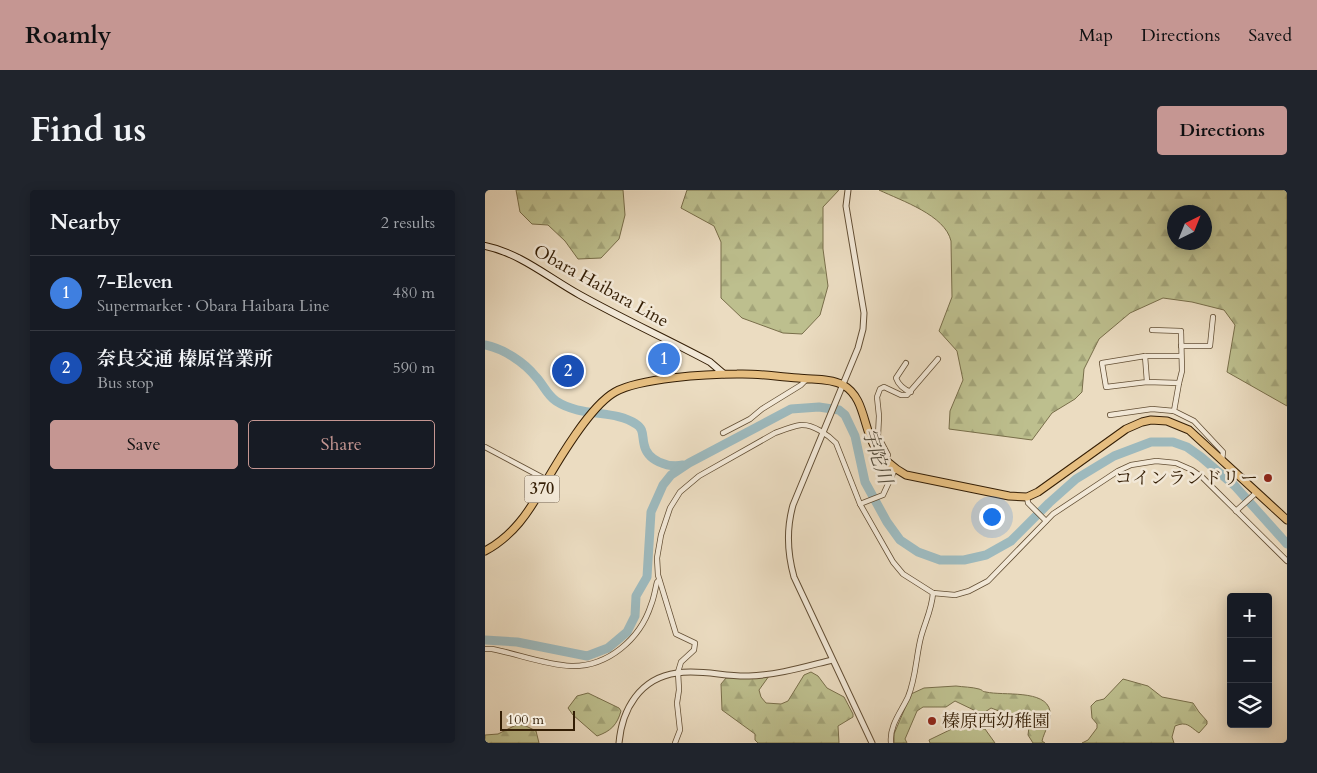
<!DOCTYPE html>
<meta charset="utf-8">
<style>
:root{--surface:#171b24;--page:#20242c;--text:#f1f3f6;--muted:#9ea1a6;--line:#363941;--accent:#c59692}
body{margin:0;font-family:Cardo,"Noto Serif JP",serif;background:var(--page);color:var(--text)}
.controls{position:absolute;right:15px;bottom:15px;display:grid;overflow:hidden;border-radius:5px;box-shadow:0 2px 12px #0003}
.controls button{width:45px;height:45px;display:grid;place-items:center;padding:0;border:0;border-bottom:1px solid var(--line);background:var(--surface);color:var(--text);font:25px sans-serif}
.compass{position:absolute;left:682px;top:15px;width:45px;height:45px;border-radius:50%;background:var(--surface);box-shadow:0 2px 12px #0003;rotate:43deg}
.scale{position:absolute;left:15px;bottom:12px;width:75px;box-sizing:border-box;padding-left:5px;border:2px solid #341e05;border-top:0;font-size:14px;line-height:18px;white-space:nowrap;color:#341e05;-webkit-text-stroke:4px #f2e8d7;paint-order:stroke}
.you{position:absolute;left:506px;top:326px;width:18px;height:18px;margin:-12px;border:4px solid #fff;border-radius:50%;background:#1a73e8;box-shadow:0 0 0 8px #1a73e833}
.badge{display:grid;place-items:center;width:32px;height:32px;border-radius:50%;background:var(--accent);color:#fff;font-size:16px;font-weight:700}
.pin{position:absolute;translate:-50% -50%;border:2px solid #fff;box-shadow:0 1px 5px #0006}
.list{margin:0;padding:0;list-style:none}
h2{display:flex;justify-content:space-between;align-items:center;height:65px;margin:0;padding:0 20px;font-size:21px}
h2 small{font-size:16px;font-weight:400;color:var(--muted)}
.list li{display:grid;grid-template-columns:32px 1fr auto;gap:15px;align-items:center;box-sizing:border-box;height:75px;padding:0 20px;border-top:1px solid var(--line)}
.list b{display:block;font-size:19px;white-space:nowrap}
.list p{margin:0;font-size:16px;white-space:nowrap;color:var(--muted)}
.list em{font-size:16px;font-style:normal;color:var(--muted)}
.actions{display:flex;gap:10px;padding:15px 20px}
.actions a{flex:1;padding:11px 0;border:1px solid var(--accent);border-radius:5px;text-align:center;font-size:18px;color:var(--accent)}
.actions .main{background:var(--accent);color:#111}
.icon{flex:none;width:28px;height:28px;fill:none;stroke:currentColor;stroke-width:2;stroke-linecap:round;stroke-linejoin:round}
.map{position:relative;flex:none;width:802px;height:553px;overflow:hidden;border-radius:5px}
header{display:flex;align-items:center;gap:30px;box-sizing:border-box;height:70px;padding:0 25px;background:var(--accent);color:#111}
header strong{font-size:24px}
nav{display:flex;gap:28px;margin-inline-start:auto;font-size:18px}
.intro{display:flex;align-items:center;justify-content:space-between;box-sizing:border-box;height:120px;padding:0 30px}
h1{margin:0;font-size:35px}
.button{padding:12px 22px;border-radius:5px;background:var(--accent);color:#111;font-size:18px;font-weight:700}
main{display:flex;gap:30px;padding:0 30px}
aside{flex:1;background:var(--surface);border-radius:5px;box-shadow:0 2px 12px #0003}
.map>svg:first-child{display:block}
</style>
<header>
<strong>Roamly</strong>
<nav><a>Map</a><a>Directions</a><a>Saved</a></nav>
</header>
<div class="intro"><h1>Find us</h1><a class="button">Directions</a></div>
<main>
<aside>
<h2>Nearby<small>2 results</small></h2>
<ul class="list">
<li><span class="badge" style="background:#3f7fe0">1</span><div><b>7-Eleven</b><p>Supermarket · Obara Haibara Line</p></div><em>480 m</em></li>
<li><span class="badge" style="background:#1a4fb4">2</span><div><b>奈良交通 榛原営業所</b><p>Bus stop</p></div><em>590 m</em></li>
</ul>
<div class="actions"><a class="main">Save</a><a>Share</a></div>
</aside>
<div class="map">
<svg width="802" height="553" viewBox="0 0 802 553">
<defs>
<pattern id="forest-firs" width="22" height="20" patternUnits="userSpaceOnUse" patternTransform="scale(1.25)"><rect width="22" height="20" fill="#bdbf8e"/><path d="M5 1l3.5 6h-7zM16 11l3.5 6h-7z" fill="#a3a479"/></pattern>
</defs>
<rect width="100%" height="100%" fill="#ebdcc1"/>
<filter id="stains"><feTurbulence type="fractalNoise" baseFrequency=".004" numOctaves="4"/><feColorMatrix values="0 0 0 0 .2 0 0 0 0 .09 0 0 0 0 .02 0 0 0 .5 -.17"/></filter>
<radialGradient id="worn" r=".72"><stop offset=".6" stop-color="#630" stop-opacity="0"/><stop offset="1" stop-color="#630" stop-opacity=".3"/></radialGradient>
<polygon fill="#bdbf8e" stroke="#786e4a" points="473,536 500,539 510,553 445,553 444,550"/>
<g fill="url(#forest-firs)" stroke="#786e4a" fill-rule="evenodd">
<polygon points="31,0 138,0 140,25 134,49 116,68 93,69 80,51 63,35 47,34 35,22"/>
<polygon points="202,0 354,0 338,17 338,59 343,96 335,125 317,144 298,143 257,128 236,108 236,52 229,36 196,18"/>
<path d="M 394,0 L 802,0 L 802,216 L 742,182 L 750,135 L 739,120 L 707,112 L 678,108 L 645,123 L 614,149 L 599,179 L 597,202 L 590,209 L 567,223 L 547,250 L 464,239 L 465,221 L 478,190 L 472,161 L 454,141 L 467,107 L 466,51 C 460,25 417,11 394,0 ZM 689,22 L 719,22 L 719,52 L 689,52 Z"/>
<polygon points="326,482 333,486 342,498 359,507 368,524 368,527 353,536 354,553 273,553 270,550 270,544 237,520 236,494 241,488 284,486 274,500 276,507 281,513 296,514 303,511 319,485"/>
<path d="M 638,489 L 663,496 L 677,507 L 708,513 L 714,522 L 722,531 L 722,534 L 714,543 C 704,536 702,531 690,536 L 687,547 L 689,553 L 597,553 L 603,550 L 612,538 L 612,534 L 607,528 L 606,516 L 611,511 L 619,509 Z"/>
<path d="M 471,496 C 478,497 487,497 494,499 C 500,501 495,501 501,502 C 518,506 561,499 565,521 C 567,530 559,542 557,551 L 560,553 L 548,553 L 543,545 L 544,537 L 538,530 L 506,518 L 497,524 L 470,511 L 461,517 L 438,517 L 432,521 L 420,549 L 422,553 L 409,553 L 409,544 L 426,504 L 439,498 Z"/>
<path d="M 103,503 L 134,518 L 136,521 C 132,535 126,541 112,546 L 88,525 L 83,518 L 92,506 Z"/>
<polygon points="33,534 41,536 51,541 54,553 0,553 0,545 13,544"/>
</g>
<g fill="none" stroke-linecap="round" stroke-linejoin="round">
<g stroke="#9db9bd" stroke-width="9">
<path d="M 0,155 C 19,159 39,172 51,187 C 58,194 62,205 71,211 C 97,228 129,219 151,234 C 159,239 157,245 159,254 C 162,271 183,278 198,275"/>
<polyline points="0,450 32,452 102,466 123,458 142,442 150,426 151,406 162,387 166,322 178,295 186,285 204,273 306,219 334,217 354,220 360,225 370,246 380,292 402,332 415,350 433,362 455,370 479,370 501,365 526,351 564,313 591,289 629,266 666,252 688,252 702,257 716,267 750,296 802,354"/>
</g>
<g stroke="#624e34" stroke-width="6">
<g id="minor">
<polyline points="667,140 696,141 697,181 694,193"/>
<polyline points="696,156 725,156 728,127"/>
<polyline points="660,166 696,166"/>
<path d="M 421,173 L 411,188 C 413,194 419,200 426,202"/>
<polyline points="662,192 621,197 617,173 660,166 662,192 694,193 689,221 709,231 738,262 737,270"/>
<polyline points="625,225 667,219 689,221"/>
<polyline points="238,243 265,229 277,219 316,195 322,189"/>
<polyline points="0,257 62,290"/>
<polyline points="400,270 403,265 393,246 394,226 392,207 395,199 399,197 416,205 422,205 453,169"/>
<polyline points="542,307 543,313 561,331"/>
<polyline points="375,314 398,305 410,279"/>
<polyline points="751,321 772,302"/>
<path d="M 0,459 L 7,459 C 33,464 60,475 86,476 C 123,477 155,449 166,415 C 169,408 170,400 172,392 L 174,390"/>
<path d="M 190,553 L 195,540 L 192,513 L 194,500 L 193,482 L 196,472 L 209,460 L 210,453 L 191,444 L 173,385 L 172,368 L 176,345 L 185,318 L 195,302 L 214,286 L 290,243 C 298,240 308,236 316,235 C 328,234 343,245 351,253 L 375,314 L 408,372 L 418,384 L 448,403 L 470,405 L 484,401 L 503,391 L 568,324 L 633,281 L 646,275 L 671,271 L 691,273 L 707,280 L 717,287 L 802,371"/>
<path d="M 406,553 C 404,536 416,522 423,507 C 431,488 431,466 436,447 C 440,432 447,419 448,403"/>
</g>
</g>
<g stroke="#624e34" stroke-width="7">
<g id="tertiary">
<path d="M 363,0 L 361,16 L 379,123 L 378,139 L 373,158 L 308,315 C 301,340 302,362 309,387 L 387,553"/>
<path d="M 134,553 C 137,519 155,488 192,483 C 216,479 240,487 264,486 C 293,485 319,477 347,470"/>
</g>
</g>
<g stroke="#341e05" stroke-width="8">
<path id="secondary" d="M 0,56 C 35,63 64,88 95,105 C 138,129 182,149 225,172 L 239,184"/>
</g>
<g stroke="#341e05" stroke-width="9">
<path id="trunk" d="M 0,361 C 28,346 44,322 59,295 C 74,269 105,216 130,202 C 155,188 222,184 252,184 C 273,183 293,187 313,188 C 327,190 345,188 358,195 C 380,207 378,238 390,257 C 398,269 408,278 421,285 L 524,306 L 542,307 L 553,302 L 641,239 L 657,232 L 666,230 L 682,231 L 704,240 L 802,330"/>
</g>
<use href="#minor" stroke="#f2e8d7" stroke-width="4.5"/>
<use href="#tertiary" stroke="#f2e8d7" stroke-width="5"/>
<use href="#secondary" stroke="#f2e8d7" stroke-width="6"/>
<use href="#trunk" stroke="#e6be80" stroke-width="7"/>
</g>
<g fill="#8f2418" stroke="#f2e8d7" stroke-width="2">
<circle cx="783" cy="288" r="5"/>
<circle cx="447" cy="531" r="5"/>
</g>
<g text-anchor="middle" dominant-baseline="central" stroke-width="5" stroke-linejoin="round" paint-order="stroke">
<rect fill="#f2e8d7" stroke="#6d5b44" stroke-width="1" x="39.5" y="285.5" width="35" height="27" rx="4"/>
<g font-size="16" font-weight="bold" fill="#341e05">
<text x="57" y="299">370</text>
</g>
<g font-size="18" fill="#341e05" stroke="#f2e8d7">
<text transform="translate(116 96) rotate(29)">Obara Haibara Line</text>
</g>
<g font-size="18" fill="#341e05" stroke="#f2e8d7" text-anchor="end">
<text x="773" y="288">コインランドリー</text>
<text x="457" y="531" text-anchor="start">榛原西幼稚園</text>
</g>
<g font-size="19" font-style="italic" fill="#544c3c" stroke="#f2e8d7">
<text transform="translate(392 266) rotate(72)">宇陀川</text>
</g>
</g>
<rect width="100%" height="100%" filter="url(#stains)"/>
<rect width="100%" height="100%" fill="url(#worn)"/>
</svg>
<div class="controls">
<button>+</button>
<button>−</button>
<button><svg class="icon" aria-label="layers" viewBox="0 0 24 24"><path d="M12 4l9 5-9 5-9-5zM3 14l9 5 9-5"/></svg></button>
</div>
<svg class="compass" viewBox="-18 -18 36 36"><path d="M0-13l5 13h-10z" fill="#e53935"/><path d="M0 13l5-13h-10z" fill="#9ea1a6"/></svg>
<div class="scale">100 m</div>
<div class="you"></div>
<div class="pin badge" style="left:179px;top:169px;background:#3f7fe0">1</div>
<div class="pin badge" style="left:83px;top:181px;background:#1a4fb4">2</div>
</div>
</main>
